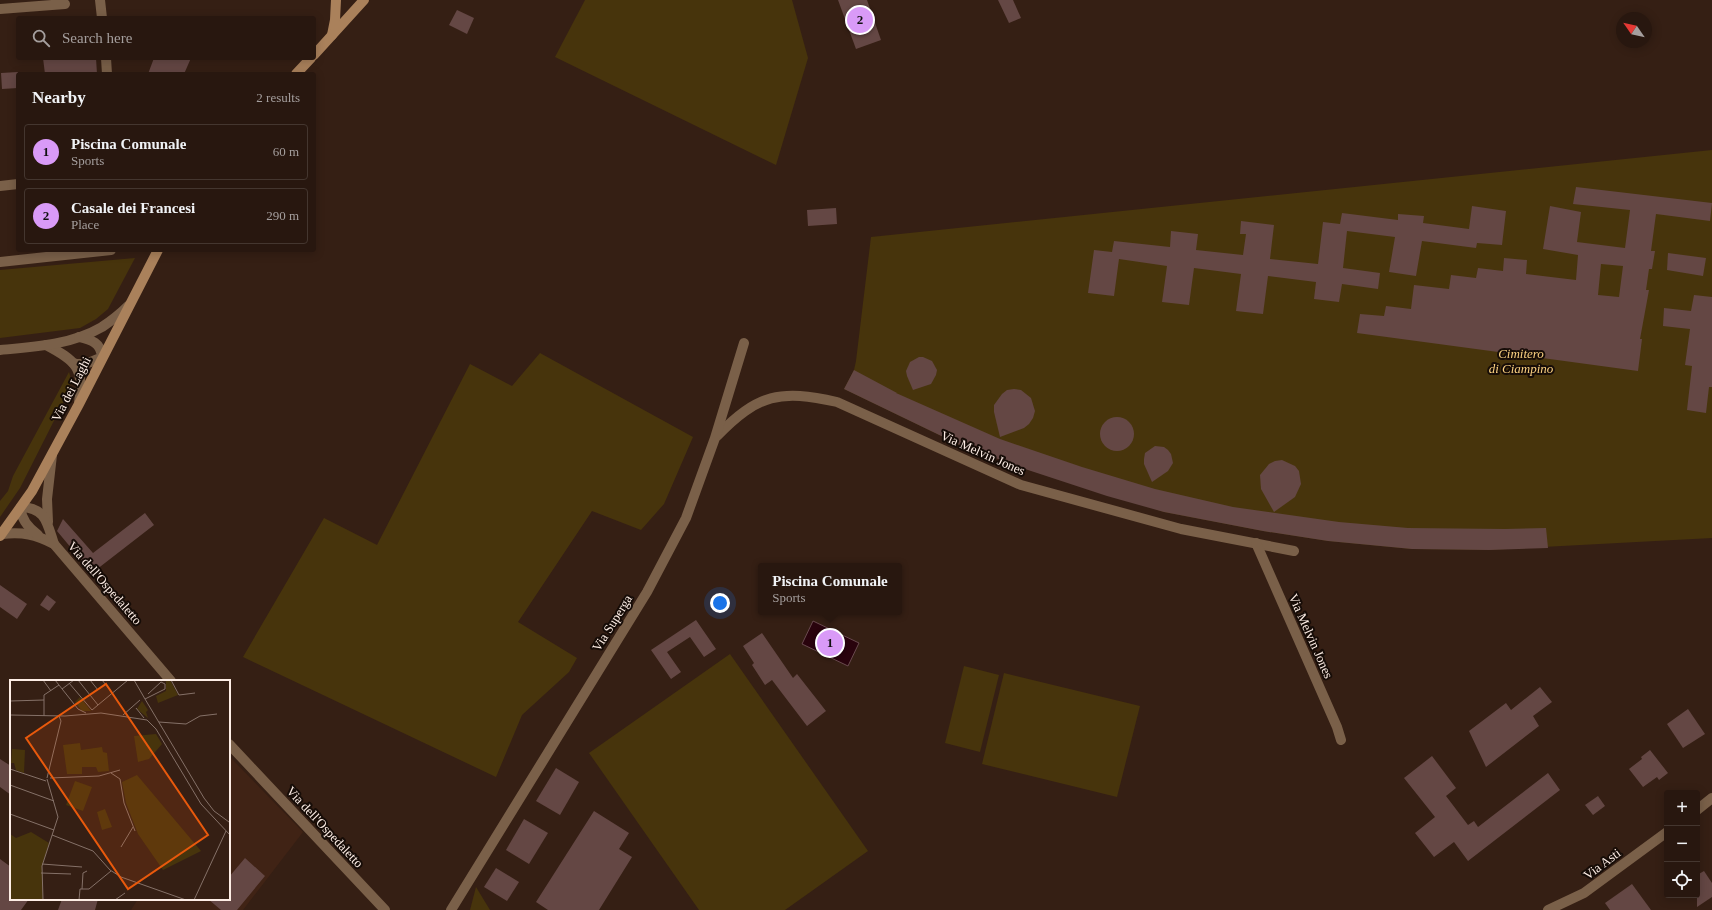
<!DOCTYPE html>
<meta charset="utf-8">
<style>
:root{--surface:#28170f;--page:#34241d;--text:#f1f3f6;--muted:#a59f9e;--line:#44362f;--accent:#d99af7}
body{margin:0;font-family:Georgia,serif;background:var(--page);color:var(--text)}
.controls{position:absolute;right:12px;bottom:12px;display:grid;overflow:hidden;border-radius:4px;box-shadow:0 2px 10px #0003}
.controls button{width:36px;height:36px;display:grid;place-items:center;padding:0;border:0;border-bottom:1px solid var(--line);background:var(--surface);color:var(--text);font:20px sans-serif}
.compass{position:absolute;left:1616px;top:12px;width:36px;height:36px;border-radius:50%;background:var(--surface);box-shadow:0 2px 10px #0003;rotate:304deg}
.you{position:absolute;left:720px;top:603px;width:14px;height:14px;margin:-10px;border:3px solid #fff;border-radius:50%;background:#1a73e8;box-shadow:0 0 0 6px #1a73e833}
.badge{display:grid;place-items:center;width:26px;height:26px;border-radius:50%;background:var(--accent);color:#111;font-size:13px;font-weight:700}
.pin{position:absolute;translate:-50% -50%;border:2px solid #fff;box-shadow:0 1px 4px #0006}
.popup{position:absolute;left:758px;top:563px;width:144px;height:52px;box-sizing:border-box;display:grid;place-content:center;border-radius:4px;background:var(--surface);filter:drop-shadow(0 1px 3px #0005);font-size:13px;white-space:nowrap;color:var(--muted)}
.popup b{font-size:15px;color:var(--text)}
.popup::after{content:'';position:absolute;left:50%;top:100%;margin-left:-8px;border:8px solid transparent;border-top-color:var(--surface)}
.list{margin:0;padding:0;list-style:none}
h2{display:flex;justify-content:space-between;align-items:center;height:52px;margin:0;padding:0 16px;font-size:17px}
h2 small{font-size:13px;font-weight:400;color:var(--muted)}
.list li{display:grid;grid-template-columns:26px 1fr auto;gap:12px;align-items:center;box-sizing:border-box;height:56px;margin:0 8px 8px;padding:0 8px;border:1px solid var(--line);border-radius:4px}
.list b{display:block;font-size:15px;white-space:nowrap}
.list p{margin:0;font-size:13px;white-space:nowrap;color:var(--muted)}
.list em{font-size:13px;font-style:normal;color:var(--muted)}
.icon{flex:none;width:22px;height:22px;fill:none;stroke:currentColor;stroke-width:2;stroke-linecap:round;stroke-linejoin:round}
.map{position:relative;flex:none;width:1712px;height:910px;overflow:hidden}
.search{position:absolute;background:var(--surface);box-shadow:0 2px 10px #0003;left:16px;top:16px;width:300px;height:44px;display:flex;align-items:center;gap:10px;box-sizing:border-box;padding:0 14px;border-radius:4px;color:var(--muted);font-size:15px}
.panel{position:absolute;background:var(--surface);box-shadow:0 2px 10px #0003;left:16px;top:72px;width:300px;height:180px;border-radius:4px}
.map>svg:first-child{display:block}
</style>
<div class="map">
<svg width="1712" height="910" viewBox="0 0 1712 910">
<rect width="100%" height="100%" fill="#351f14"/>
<polygon fill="#402315" points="230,757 303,832 243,910 131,910 138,899 229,899 229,759"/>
<g fill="#47340c">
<polygon points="585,0 792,0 808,58 776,165 555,57"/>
<polygon points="1712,150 1712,538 1489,550 1412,549 1328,541 1263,531 1164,512 960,445 844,389 854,370 856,361 871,237"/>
<polygon points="135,258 108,309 96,319 80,328 0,338 0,270"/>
<polygon points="540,353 693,437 664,504 641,530 592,511 518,622 577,658 569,672 522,715 496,777 243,657 324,518 377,545 470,364 512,386"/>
<path d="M 69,372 C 72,380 71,385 68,393 L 20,488 L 0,517 L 0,501 L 8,491 L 13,476 Z"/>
<polygon points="730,654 868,851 785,910 699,910 589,753"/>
<polygon points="964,666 999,675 980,752 945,743"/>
<polygon points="1004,673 1140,706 1117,797 982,764"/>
<polygon points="476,887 490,910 470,910"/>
</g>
<polygon fill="#29030d" stroke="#69494e" points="813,621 859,643 848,666 802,644"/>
<g fill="#644744" fill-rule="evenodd">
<polygon points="838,0 867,0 881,40 856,49"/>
<polygon points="998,0 1013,0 1021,18 1009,23"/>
<polygon points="457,10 474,18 467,34 449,25"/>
<polygon points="43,58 96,58 97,74 45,74"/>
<polygon points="154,58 191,58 184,74 148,74"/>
<polygon points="18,72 18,88 2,89 1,73"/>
<path d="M 1576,187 L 1712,203 L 1710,221 L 1656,214 L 1651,251 L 1655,251 L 1652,269 L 1649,269 L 1646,290 L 1649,290 L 1640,339 L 1642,339 L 1638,371 L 1357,333 L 1360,314 L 1384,316 L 1386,306 L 1411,309 L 1414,285 L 1449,289 L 1451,275 L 1476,278 L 1478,268 L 1503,271 L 1504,258 L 1527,260 L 1526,274 L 1576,280 L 1578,255 L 1543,249 L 1550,206 L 1581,212 L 1577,242 L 1625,248 L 1630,210 L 1573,204 ZM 1601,264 L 1623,266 L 1619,297 L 1598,295 Z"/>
<polygon points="1472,206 1506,211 1502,245 1477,243 1476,248 1422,241 1416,276 1389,272 1395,237 1347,231 1343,268 1380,273 1378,289 1342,284 1339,302 1314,299 1316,282 1268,276 1263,314 1236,311 1241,274 1194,268 1189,305 1162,302 1167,266 1119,259 1114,296 1088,293 1094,250 1112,252 1114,241 1170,247 1171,231 1198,234 1196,250 1243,255 1246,234 1240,234 1241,221 1274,225 1270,259 1318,264 1323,222 1340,224 1342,213 1398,220 1398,214 1424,216 1423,223 1469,229"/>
<polygon points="836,208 837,224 808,226 807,210"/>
<polygon points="1668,253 1706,258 1703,276 1667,270"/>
<polygon points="1694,295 1712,297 1712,387 1709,387 1706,413 1687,410 1692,366 1685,365 1690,329 1663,326 1664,308 1691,311"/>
<polygon points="919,357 923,357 932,361 937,370 936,375 931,384 913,390 907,376 906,371 910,362"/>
<polygon points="854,370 897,393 896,393 1000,439 1082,467 1155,489 1233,507 1339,522 1408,528 1505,529 1546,528 1548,548 1489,550 1412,549 1328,541 1263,531 1164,512 1107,496 1028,470 960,445 844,389"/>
<polygon points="1014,389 1021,390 1031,398 1035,411 1033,418 1029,424 1024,428 1000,437 994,412 994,405 1002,394 1007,390"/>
<circle cx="1117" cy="434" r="17"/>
<polygon points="1155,446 1164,447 1168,450 1171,454 1173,463 1168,471 1152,482 1144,464 1144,459 1145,453"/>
<polygon points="1282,460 1295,466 1299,471 1301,484 1295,497 1274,512 1261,489 1260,475 1269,464 1275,461"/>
<polygon points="145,513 154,525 92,573 57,531 63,519 93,553"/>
<polygon points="0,585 27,604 17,619 0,607"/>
<polygon points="47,595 56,602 49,611 40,605"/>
<polygon points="696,620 716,649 704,657 690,637 667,652 681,672 671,679 651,650"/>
<polygon points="762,633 793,678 797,674 826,711 807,726 772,680 765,685 752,665 754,663 743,646"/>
<polygon points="1540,687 1552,702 1533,716 1539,726 1486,767 1469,731 1506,703 1511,710"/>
<polygon points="1688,709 1705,734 1683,748 1667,724"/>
<polygon points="1650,750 1668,773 1659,780 1657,777 1643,787 1629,769 1642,759 1641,757"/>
<polygon points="1432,756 1456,788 1446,796 1468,825 1474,821 1478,827 1548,773 1560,790 1468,861 1454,842 1434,857 1415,833 1435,817 1404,778"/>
<polygon points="0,759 11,766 11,795 0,787"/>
<polygon points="556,768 579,782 560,815 536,801"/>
<polygon points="1598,796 1605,806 1593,815 1585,805"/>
<polygon points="594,811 629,833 619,849 632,857 599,910 548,910 536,902"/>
<polygon points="524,819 548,833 529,864 506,850"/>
<polygon points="245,858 265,876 237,910 221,910 208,899 229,899 229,877"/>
<polygon points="0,859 11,867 11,899 29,899 21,910 0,910"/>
<polygon points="496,868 519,882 507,901 484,887"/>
<polygon points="1704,871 1712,883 1712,897 1697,907 1697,875"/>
<polygon points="1632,884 1651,910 1610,910 1605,903"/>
<polygon points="62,899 98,899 95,910 58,910"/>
</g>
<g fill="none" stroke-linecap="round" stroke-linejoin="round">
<g stroke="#7a6049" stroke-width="10">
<polyline points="100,0 102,18"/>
<polyline points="0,9 65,4"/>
<polyline points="106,58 107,74"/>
<polyline points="0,186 18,184"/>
<polyline points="0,262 111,250"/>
<path d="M 717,436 C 758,394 780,389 837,402 L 1021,485 L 1181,529 L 1294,551"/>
<polyline points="48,522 47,499 52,455"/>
<path d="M 2,534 C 23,532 35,534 54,544 L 171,681"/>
<path d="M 38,535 C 29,528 20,519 21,507 C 46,508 47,523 54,544"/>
<polyline points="1256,543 1337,727 1341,740"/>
<polyline points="229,744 385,910"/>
<polyline points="1697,810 1712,798"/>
<polyline points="451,910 647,592 686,518 715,438 744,343"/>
<polyline points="1548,910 1584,893 1667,832"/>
</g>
<g stroke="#7a6049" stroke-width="10">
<path d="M 46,345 C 75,360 85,368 79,402"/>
<path d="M 0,350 C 34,347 71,345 102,327 C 111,321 120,314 128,306"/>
<path d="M 73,363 C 85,366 91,362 102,357 C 101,343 92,340 79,337"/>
</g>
<g stroke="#aa815b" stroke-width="10">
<polyline points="332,35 335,20 336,0"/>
<polyline points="314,55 364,0"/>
<polyline points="296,74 311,58"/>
<polyline points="0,536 32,491 79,404 158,250"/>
</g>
</g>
<g text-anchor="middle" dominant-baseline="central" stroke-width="4" stroke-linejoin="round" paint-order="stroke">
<g font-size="13" font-style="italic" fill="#fbd181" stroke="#160c07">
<text x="1521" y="353">Cimitero<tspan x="1521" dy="15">di Ciampino</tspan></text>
</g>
<g font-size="13" fill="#fdede5" stroke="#160c07">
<text transform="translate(71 389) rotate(-63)">Via dei Laghi</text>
<text transform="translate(983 453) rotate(24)">Via Melvin Jones</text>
<text transform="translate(105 583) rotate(49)">Via dell'Ospedaletto</text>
<text transform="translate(612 623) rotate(-58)">Via Superga</text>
<text transform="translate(1311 636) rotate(66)">Via Melvin Jones</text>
<text transform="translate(325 827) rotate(47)">Via dell'Ospedaletto</text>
<text transform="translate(1602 864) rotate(-37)">Via Asti</text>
</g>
</g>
<g transform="translate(10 680)">
<rect width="220" height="220" fill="#351f14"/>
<path d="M 156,0 L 160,0 L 168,15 L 148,23 L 146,16 L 156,11 ZM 70,17 L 81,31 L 72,31 L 65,22 ZM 132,21 L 138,30 L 136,32 L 138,38 L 127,29 ZM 146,54 L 152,64 L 139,79 L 128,82 L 124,56 ZM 70,63 L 71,70 L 92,67 L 93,72 L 97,73 L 99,91 L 88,92 L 86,87 L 72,87 L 72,94 L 57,94 L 53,65 ZM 2,69 L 15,70 L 14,93 L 6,90 L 4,83 L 1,83 ZM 127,95 L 191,171 L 153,190 L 128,154 L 116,123 L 112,102 ZM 65,101 L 82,107 L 73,131 L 56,125 ZM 95,129 L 102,147 L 92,150 L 87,132 ZM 21,152 L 39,163 L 32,186 L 33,220 L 0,220 L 0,154 L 6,158 Z" fill="#47340c"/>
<path fill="none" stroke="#857168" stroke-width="1" d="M 33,0 L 41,11M 45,0 L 68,29 L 76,33M 68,0 L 88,25M 80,0 L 88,10M 92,0 L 100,10M 124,0 L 135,19M 161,0 L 169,15 L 185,13M 59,3 L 82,30 L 118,0M 52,9 L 64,0M 138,14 L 151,2 L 155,4 L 155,9M 135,19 L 194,118 L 204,131 L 219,142M 135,19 L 155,9M 34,20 L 34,15 L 49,5M 0,21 L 34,20 L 34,36M 126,28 L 134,38M 0,35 L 55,36 L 91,33 L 137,40 L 146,49 L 191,124 L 220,155M 113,35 L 130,20M 149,42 L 176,44 L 190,36 L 207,34M 0,89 L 36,101M 101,93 L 110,99 L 114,123 L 125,151M 37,98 L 51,41 L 49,36M 40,98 L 89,96 L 110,90M 0,105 L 44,121M 0,134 L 44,150M 42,155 L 83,171 L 100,190 L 111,197 L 176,220M 111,167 L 123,147M 32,184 L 72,187M 31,193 L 61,194M 72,209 L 73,193 L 77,191M 33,220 L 32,186 L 48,137 L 37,99M 69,220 L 70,209 L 79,209 L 101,191M 105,220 L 115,213M 184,220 L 216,151"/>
<path fill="#e8590c" fill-opacity="0.15" stroke="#e8590c" stroke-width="2" d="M 96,4 L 198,155 L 118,209 L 16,58 Z"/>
<rect width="220" height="220" fill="none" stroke="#fdede5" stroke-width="2"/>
</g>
</svg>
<div class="controls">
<button>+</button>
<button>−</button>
<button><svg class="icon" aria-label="locate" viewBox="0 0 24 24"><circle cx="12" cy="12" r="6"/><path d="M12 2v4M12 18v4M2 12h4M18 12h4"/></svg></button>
</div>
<svg class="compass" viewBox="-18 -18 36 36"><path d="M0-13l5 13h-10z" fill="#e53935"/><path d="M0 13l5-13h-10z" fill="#a59f9e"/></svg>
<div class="you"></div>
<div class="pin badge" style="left:830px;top:643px">1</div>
<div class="popup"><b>Piscina Comunale</b>Sports</div>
<div class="pin badge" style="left:860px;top:20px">2</div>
<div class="search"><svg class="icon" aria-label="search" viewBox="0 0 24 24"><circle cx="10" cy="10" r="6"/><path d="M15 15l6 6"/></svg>Search here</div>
<section class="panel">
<h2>Nearby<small>2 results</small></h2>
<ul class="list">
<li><span class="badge">1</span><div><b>Piscina Comunale</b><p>Sports</p></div><em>60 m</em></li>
<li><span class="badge">2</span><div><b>Casale dei Francesi</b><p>Place</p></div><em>290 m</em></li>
</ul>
</section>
</div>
